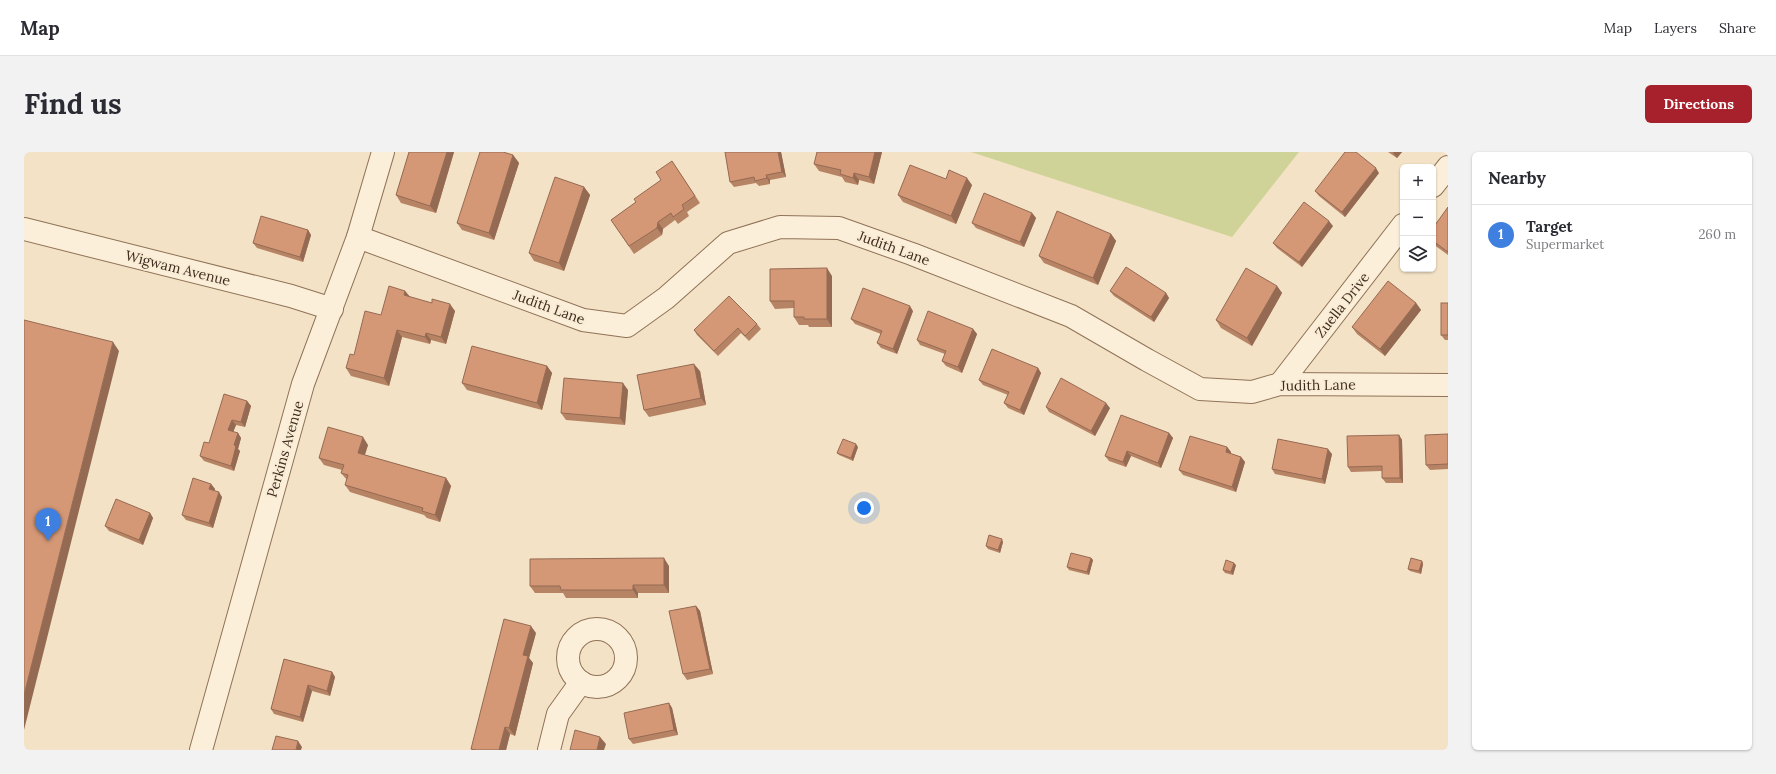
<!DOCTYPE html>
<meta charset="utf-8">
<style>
:root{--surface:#fff;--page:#f2f2f3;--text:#2b2b33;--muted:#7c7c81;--line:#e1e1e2;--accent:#a6212b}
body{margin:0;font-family:Lora,serif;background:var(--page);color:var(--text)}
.controls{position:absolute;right:12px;top:12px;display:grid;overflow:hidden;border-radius:6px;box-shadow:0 1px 3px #0004}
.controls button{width:36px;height:36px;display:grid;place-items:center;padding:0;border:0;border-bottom:1px solid var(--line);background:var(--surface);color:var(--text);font:20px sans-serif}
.you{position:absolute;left:840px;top:356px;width:14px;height:14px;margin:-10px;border:3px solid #fff;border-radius:50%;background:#1a73e8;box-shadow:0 0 0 6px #1a73e833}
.badge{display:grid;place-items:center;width:26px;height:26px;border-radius:50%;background:var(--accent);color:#fff;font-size:13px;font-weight:700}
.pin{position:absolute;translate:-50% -33px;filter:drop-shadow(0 1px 2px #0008)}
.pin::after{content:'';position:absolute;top:21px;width:14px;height:12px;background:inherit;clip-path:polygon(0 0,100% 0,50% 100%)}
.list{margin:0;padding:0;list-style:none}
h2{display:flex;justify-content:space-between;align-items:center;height:52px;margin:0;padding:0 16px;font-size:17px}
h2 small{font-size:13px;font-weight:400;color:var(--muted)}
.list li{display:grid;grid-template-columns:26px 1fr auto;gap:12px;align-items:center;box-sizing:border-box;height:60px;padding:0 16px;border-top:1px solid var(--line)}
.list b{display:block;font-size:15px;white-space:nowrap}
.list p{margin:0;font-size:13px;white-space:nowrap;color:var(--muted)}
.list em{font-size:13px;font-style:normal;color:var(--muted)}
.icon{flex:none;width:22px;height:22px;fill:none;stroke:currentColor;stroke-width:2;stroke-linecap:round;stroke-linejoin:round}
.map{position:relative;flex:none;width:1424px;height:598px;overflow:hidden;border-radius:6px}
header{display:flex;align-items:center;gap:24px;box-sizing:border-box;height:56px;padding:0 20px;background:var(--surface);border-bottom:1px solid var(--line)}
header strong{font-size:19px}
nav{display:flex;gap:22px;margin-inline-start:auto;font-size:14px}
.intro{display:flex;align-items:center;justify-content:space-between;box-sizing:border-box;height:96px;padding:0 24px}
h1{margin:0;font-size:28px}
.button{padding:10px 18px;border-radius:6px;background:var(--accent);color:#fff;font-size:14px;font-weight:700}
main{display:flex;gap:24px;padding:0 24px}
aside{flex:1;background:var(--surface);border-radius:6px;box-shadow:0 1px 3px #0004}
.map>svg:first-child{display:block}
</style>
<header>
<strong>Map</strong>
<nav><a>Map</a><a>Layers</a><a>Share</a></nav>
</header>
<div class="intro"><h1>Find us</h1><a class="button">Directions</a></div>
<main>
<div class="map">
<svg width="1424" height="598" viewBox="0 0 1424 598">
<rect width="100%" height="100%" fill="#f3e2c5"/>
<polygon fill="#d0d397" points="947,0 1275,0 1208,85"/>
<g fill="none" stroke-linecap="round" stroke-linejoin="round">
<g stroke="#907258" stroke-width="24">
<g id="street">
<polyline points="1409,34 1424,15"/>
<polyline points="0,77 267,144 308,157"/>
<polyline points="334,85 559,168 603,174 642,146 704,91 756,75 815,76 888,102 1047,164 1123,208 1176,237 1228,240 1256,232 1424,233"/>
<polyline points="1256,232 1379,73"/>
<circle cx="573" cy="506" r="29"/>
<polyline points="177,598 279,232 334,85 359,0"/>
<polyline points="525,598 534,562 557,530"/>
</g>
</g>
<use href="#street" stroke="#fcefd9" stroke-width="22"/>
</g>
<g fill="#b78365">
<polygon points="385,0 430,0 412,61 377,51 372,43"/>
<polygon points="701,0 757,0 762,25 746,28 746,32 735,34 732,31 710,35 706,30"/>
<polygon points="793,0 858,0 850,32 835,28 834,33 821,30 818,25 795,19 790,12"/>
<polygon points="1364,0 1378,0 1373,6"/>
<polygon points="489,3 495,11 470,88 438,78 433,71"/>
<polygon points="648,9 676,51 663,60 665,64 654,72 651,68 639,77 638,83 610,102 587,68 612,50 637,28"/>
<polygon points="1355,21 1321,65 1295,44 1291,39"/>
<polygon points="922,27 948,33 932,72 879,50 874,43"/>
<polygon points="560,35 566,43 540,119 510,109 505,101"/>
<polygon points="1424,55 1424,103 1409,92 1409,76"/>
<polygon points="1008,61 1012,66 1000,95 952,76 948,71"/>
<polygon points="1309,74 1278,115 1253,96 1249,91"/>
<polygon points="284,78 287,83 279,110 233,96 229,91"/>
<polygon points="1087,82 1092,89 1074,133 1020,111 1015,104"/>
<polygon points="808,124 808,175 785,175 784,173 775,173 770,165 770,156 751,157 746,149"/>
<polygon points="1253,134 1258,141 1228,194 1197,176 1192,168"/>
<polygon points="381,139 386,145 431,159 422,192 407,188 406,192 378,185 365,234 327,224 322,216 357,163"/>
<polygon points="1086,139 1142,141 1145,146 1130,170 1090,144"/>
<polygon points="1392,151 1397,158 1361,204 1333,182 1328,175"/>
<polygon points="1424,151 1424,188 1421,188 1417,183"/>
<polygon points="889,159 873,202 857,196 853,191 857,182 831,172 827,167"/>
<polygon points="733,172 737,177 725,189 717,181 694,204 673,183 670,178"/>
<polygon points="949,177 953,182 938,221 922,214 918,209 921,202 896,193 893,188"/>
<polygon points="523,214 528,221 518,258 443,238 438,231"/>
<polygon points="1014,216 1017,221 1000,263 984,256 980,251 984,243 959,233 955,228"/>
<polygon points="676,219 682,253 625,265 620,258"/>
<polygon points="604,238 601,273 542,268 537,261"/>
<polygon points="223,249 227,254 221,275 212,273 209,280 214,281 217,286 214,297 216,299 210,319 180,309 176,304 185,291"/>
<polygon points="1022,255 1086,256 1071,284 1025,260"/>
<polygon points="1145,281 1149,286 1137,316 1107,304 1102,315 1085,309 1081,304"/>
<polygon points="1424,282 1424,317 1406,318 1402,313"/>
<polygon points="1375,283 1378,288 1379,331 1362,331 1358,326 1358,319 1327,320 1324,315"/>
<polygon points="344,293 341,303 422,326 427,334 416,370 403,366 400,363 326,340 321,333 323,328 317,321 318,318 300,313 295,306"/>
<polygon points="834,295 829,309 815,303 813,301"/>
<polygon points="1203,295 1207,300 1207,302 1217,305 1221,310 1212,340 1159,323 1155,318"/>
<polygon points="1308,302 1301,332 1251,322 1248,317"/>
<polygon points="187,332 191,337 190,339 198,345 189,376 162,368 158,363"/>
<polygon points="126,361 129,366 119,393 85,379 81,374"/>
<polygon points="979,390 976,401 964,397 962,394"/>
<polygon points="1067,406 1069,408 1065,423 1045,418 1043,415"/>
<polygon points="1398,409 1399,412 1397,422 1386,419 1384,417"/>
<polygon points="1212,413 1209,423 1201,421 1199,418"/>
<polygon points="645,414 645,441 614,441 614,446 542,446 539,441 511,441 506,434"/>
<polygon points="672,454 676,459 689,522 663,528 659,522"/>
<polygon points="512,481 505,506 509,511 491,584 486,582 482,598 448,598 447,597"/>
<polygon points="260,507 308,520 311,525 306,544 288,539 279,570 250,562 247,557"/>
<polygon points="645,551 648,556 654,583 609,592 605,587"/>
</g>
<g fill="#956a53">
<polygon points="423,0 430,0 412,61 406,54"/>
<polygon points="754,0 757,0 762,25 758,20"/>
<polygon points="851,0 858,0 850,32 845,25"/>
<polygon points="1370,0 1378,0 1373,6 1369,1"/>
<polygon points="489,3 495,11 470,88 465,81"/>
<polygon points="1352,16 1355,21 1321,65 1318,60"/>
<polygon points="830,21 835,28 834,33 829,26"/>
<polygon points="742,23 746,28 746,32 743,26"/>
<polygon points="943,26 948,33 932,72 927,64"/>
<polygon points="560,35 566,43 540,119 535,111"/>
<polygon points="1008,61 1012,66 1000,95 996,90"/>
<polygon points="1305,69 1309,74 1278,115 1275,110"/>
<polygon points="634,70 639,77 638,83 633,76"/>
<polygon points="284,78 287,83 279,110 276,105"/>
<polygon points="1087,82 1092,89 1074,133 1069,126"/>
<polygon points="803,116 808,124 808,175 803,167"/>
<polygon points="1253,134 1258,141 1228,194 1223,186"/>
<polygon points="381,139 387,146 380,143"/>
<polygon points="1142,141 1145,146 1130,170 1127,165"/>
<polygon points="1392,151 1397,158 1361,204 1356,197"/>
<polygon points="426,152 431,159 422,192 417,185"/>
<polygon points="886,154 889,159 873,202 869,197"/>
<polygon points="949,177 953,182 938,221 934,215"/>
<polygon points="373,178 378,185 365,234 360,226"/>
<polygon points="402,181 407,188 406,192 401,185"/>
<polygon points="89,190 95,199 0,578 0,543"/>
<polygon points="670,212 676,219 682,253 677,246"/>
<polygon points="523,214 528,221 518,258 513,251"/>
<polygon points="1014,216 1017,221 1000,263 996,258"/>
<polygon points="599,231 604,238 601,273 596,266"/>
<polygon points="223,249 227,254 221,275 217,270"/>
<polygon points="1082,251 1086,256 1071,284 1067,279"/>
<polygon points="208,268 212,273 208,283 204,278"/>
<polygon points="214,281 217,286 214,297 216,299 210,319 207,314 210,293"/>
<polygon points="1145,281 1149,286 1137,316 1134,311"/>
<polygon points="1375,283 1378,288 1379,331 1376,326"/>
<polygon points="339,285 344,293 339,308 334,301"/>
<polygon points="832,292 834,295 829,309 827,306"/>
<polygon points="1203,295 1207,300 1205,305 1202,300"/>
<polygon points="1304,297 1308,302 1301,332 1298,327"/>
<polygon points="1103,299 1107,304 1102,315 1099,310"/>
<polygon points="1217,305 1221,310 1212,340 1208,335"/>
<polygon points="422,326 427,334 416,370 411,363"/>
<polygon points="187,332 191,337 189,343 185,337"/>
<polygon points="195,340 198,345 189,376 185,371"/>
<polygon points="126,361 129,366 119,393 115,388"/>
<polygon points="978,387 979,390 976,401 974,398"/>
<polygon points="640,406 645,414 645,441 640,433"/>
<polygon points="1067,406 1069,408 1065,423 1063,420"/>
<polygon points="1398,409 1399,412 1397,422 1395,419"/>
<polygon points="1210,411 1212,413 1209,423 1207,420"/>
<polygon points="609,433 614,441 614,446 609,438"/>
<polygon points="672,454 676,459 689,522 686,517"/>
<polygon points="507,474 512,481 505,506 509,511 491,584 485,576 499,503"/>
<polygon points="308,520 311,525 306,544 303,539"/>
<polygon points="284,533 288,539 279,570 276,565"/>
<polygon points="645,551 648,556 654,583 650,578"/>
<polygon points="481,575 486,582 482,598 475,598"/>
<polygon points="576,585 582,592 580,598 573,598"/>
<polygon points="274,589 278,595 277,598 272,598"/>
</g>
<g fill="#d59876" stroke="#956a53">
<polygon points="385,0 423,0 406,54 372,43"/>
<polygon points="456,0 479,0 489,3 465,81 433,71"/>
<polygon points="701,0 754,0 758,20 742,23 743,26 731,29 730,25 706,30"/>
<polygon points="793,0 851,0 845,25 830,21 829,26 816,22 817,18 790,12"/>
<polygon points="1321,0 1332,0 1352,16 1318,60 1291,39"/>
<polygon points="648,9 671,44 658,53 660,57 649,65 647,61 634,70 633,76 605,94 587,68 612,50 610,47 637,28 632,20"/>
<polygon points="886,13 922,27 925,18 943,26 927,64 874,43"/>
<polygon points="531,25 560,35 535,111 505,101"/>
<polygon points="960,41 1008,61 996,90 948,71"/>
<polygon points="1280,50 1305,69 1275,110 1249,91"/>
<polygon points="1424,55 1424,100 1409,89 1409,76"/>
<polygon points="1033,59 1087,82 1069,126 1015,104"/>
<polygon points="237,64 284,78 276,105 229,91"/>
<polygon points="1102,115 1142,141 1127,165 1086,139"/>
<polygon points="803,116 803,167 780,167 780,165 770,165 770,149 746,149 746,117"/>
<polygon points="1222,116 1253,134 1223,186 1192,168"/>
<polygon points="1364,129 1392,151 1356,197 1328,175"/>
<polygon points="365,134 381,139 380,143 408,151 408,147 426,152 417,185 402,181 401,185 373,178 360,226 322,216 326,202 330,203 341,159 357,163"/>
<polygon points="839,136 886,154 869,197 853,191 858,179 827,167"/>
<polygon points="705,144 733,172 721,184 714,176 690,199 670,178"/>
<rect x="1417" y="151" width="7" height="32"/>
<polygon points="904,159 949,177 934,215 918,209 922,199 893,188"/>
<polygon points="0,168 89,190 0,543"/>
<polygon points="448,194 523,214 513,251 438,231"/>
<polygon points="968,197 1014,216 996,258 980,251 985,240 955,228"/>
<polygon points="670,212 677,246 620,258 613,223"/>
<polygon points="540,226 599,231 596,266 537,261"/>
<polygon points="1037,226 1082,251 1067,279 1022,255"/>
<polygon points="200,242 223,249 217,270 208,268 204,278 214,281 210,293 212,294 207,314 176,304 180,290 185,291"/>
<polygon points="1097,263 1145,281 1134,311 1103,299 1099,310 1081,304"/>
<polygon points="304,275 339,285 334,301 422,326 411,363 398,359 399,356 321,333 324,323 317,321 320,313 295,306"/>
<polygon points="1424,282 1424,312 1402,313 1401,283"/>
<polygon points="1375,283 1376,326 1358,326 1358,314 1324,315 1323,284"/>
<polygon points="1166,284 1203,295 1202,300 1217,305 1208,335 1155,318"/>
<polygon points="819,287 832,292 827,306 813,301"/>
<polygon points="1254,287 1304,297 1298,327 1248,317"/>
<polygon points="169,326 187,332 185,337 195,340 185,371 158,363"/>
<polygon points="92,347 126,361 115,388 81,374"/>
<polygon points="965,383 978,387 974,398 962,394"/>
<polygon points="1047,401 1067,406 1063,420 1043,415"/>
<polygon points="640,406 640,433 609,433 609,438 537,438 536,434 506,434 506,407"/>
<polygon points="1387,406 1398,409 1395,419 1384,417"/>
<polygon points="1202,408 1210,411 1207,420 1199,418"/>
<polygon points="672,454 686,517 659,522 645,459"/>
<polygon points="480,467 507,474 499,503 504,504 485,576 481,575 475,598 452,598 447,597"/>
<polygon points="260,507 308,520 303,539 284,533 276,565 247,557"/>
<polygon points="645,551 650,578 605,587 600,561"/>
<polygon points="551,578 576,585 573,598 546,598"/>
<polygon points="252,584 274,589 272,598 248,598"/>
</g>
<g text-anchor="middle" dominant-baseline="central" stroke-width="4" stroke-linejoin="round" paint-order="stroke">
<g font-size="14" fill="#3f2b1e" stroke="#f9ecd5">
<text transform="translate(870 96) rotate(20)">Judith Lane</text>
<text transform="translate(154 116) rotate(14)">Wigwam Avenue</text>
<text transform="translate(1318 153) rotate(-52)">Zuella Drive</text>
<text transform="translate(525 155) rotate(20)">Judith Lane</text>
<text transform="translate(1294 233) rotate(-1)">Judith Lane</text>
<text transform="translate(261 297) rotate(-74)">Perkins Avenue</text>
</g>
</g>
</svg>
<div class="controls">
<button>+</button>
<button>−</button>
<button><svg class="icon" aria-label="layers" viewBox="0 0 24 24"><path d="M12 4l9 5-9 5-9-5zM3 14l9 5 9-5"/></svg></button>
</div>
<div class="you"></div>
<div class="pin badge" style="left:24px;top:389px;background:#3f7fe0">1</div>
</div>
<aside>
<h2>Nearby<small></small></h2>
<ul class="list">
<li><span class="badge" style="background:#3f7fe0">1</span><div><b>Target</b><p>Supermarket</p></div><em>260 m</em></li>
</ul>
</aside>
</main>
